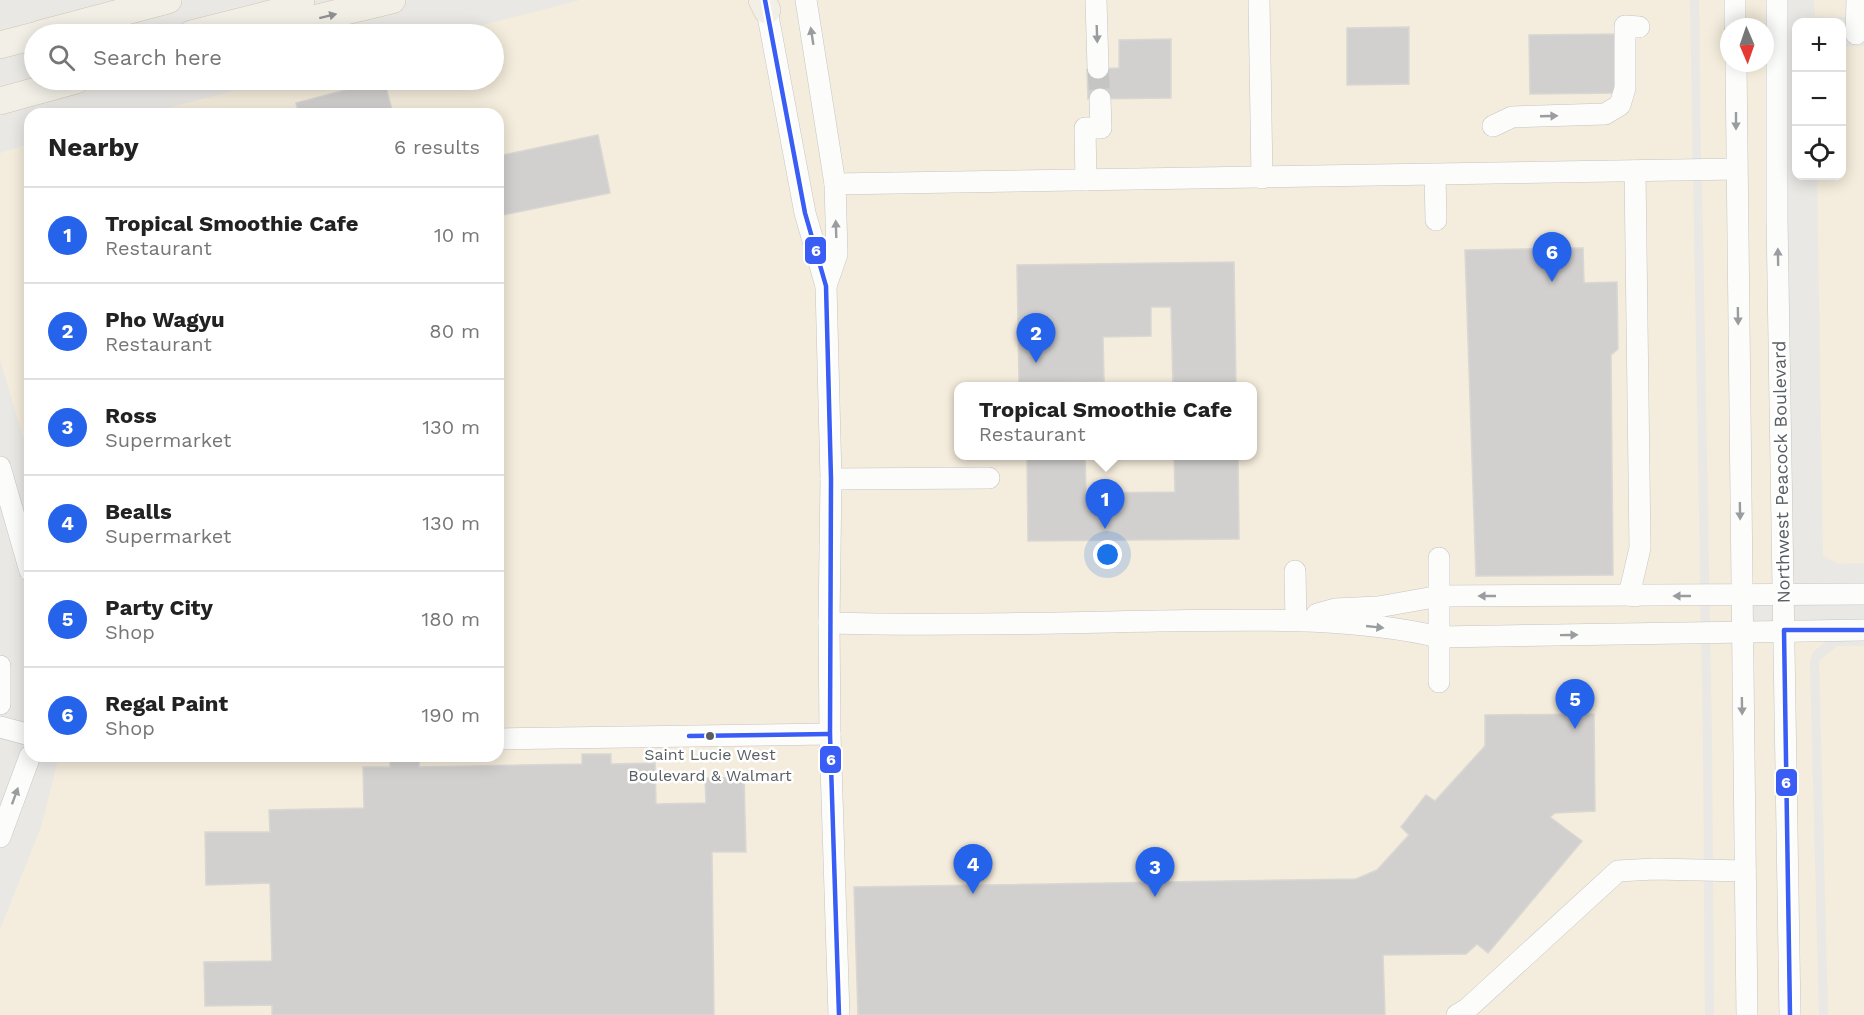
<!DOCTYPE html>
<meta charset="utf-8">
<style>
:root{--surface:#fff;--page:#f6f6f6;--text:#222;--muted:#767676;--line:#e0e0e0;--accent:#2563eb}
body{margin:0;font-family:"Work Sans",sans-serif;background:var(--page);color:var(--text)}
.controls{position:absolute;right:18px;top:18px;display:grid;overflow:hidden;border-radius:12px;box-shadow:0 3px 15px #0003}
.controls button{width:54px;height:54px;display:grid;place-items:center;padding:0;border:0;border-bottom:2px solid var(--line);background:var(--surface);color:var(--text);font:30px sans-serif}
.compass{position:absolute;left:1720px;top:18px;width:54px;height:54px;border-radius:50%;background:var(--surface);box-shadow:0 3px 15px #0003;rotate:178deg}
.you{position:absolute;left:1108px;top:555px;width:21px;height:21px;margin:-15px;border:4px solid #fff;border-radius:50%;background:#1a73e8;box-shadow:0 0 0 9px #1a73e833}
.badge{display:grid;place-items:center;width:39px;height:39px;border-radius:50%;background:var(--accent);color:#fff;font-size:20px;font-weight:700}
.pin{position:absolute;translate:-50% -50px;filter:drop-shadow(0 2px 3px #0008)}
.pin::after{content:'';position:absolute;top:32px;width:21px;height:18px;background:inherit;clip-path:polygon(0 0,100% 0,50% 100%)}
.popup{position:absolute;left:954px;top:382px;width:303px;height:78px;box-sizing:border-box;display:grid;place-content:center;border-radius:12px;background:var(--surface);filter:drop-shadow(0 2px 4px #0005);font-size:20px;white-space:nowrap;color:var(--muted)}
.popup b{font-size:22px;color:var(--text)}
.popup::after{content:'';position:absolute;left:50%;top:100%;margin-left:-12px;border:12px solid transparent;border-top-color:var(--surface)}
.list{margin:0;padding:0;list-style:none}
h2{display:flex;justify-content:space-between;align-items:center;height:78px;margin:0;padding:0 24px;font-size:26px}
h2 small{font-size:20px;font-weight:400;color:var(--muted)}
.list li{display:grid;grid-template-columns:39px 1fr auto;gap:18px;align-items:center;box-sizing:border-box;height:96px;padding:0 24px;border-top:2px solid var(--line)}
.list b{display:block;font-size:22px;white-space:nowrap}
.list p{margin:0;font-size:20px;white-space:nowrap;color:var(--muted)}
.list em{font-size:20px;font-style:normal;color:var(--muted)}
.icon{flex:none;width:33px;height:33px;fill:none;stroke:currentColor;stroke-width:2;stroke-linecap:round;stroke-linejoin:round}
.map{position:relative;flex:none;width:1864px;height:1015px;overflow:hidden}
.search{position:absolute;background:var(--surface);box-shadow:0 3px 15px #0003;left:24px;top:24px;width:480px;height:66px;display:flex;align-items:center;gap:15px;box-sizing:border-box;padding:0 21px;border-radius:33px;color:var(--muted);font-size:22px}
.panel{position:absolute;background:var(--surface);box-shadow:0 3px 15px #0003;left:24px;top:108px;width:480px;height:654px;border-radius:18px}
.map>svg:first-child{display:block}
</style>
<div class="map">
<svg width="1864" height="1015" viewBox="0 0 1864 1015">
<rect width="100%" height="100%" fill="#e9e8e4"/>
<g fill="#f4ecdc" fill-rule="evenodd">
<path d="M 580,0 L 1690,0 L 1703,739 L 1705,1015 L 0,1015 L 0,929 L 41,827 L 59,756 L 498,756 L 498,114 L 144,114 L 275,80 L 494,80 L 494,34 L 447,34 ZM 958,386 L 1252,386 L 1252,456 L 958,456 Z"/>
<polygon points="1699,0 1725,0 1727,159 1701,159"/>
<polygon points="1744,0 1767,0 1774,584 1750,585 1745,63 1765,63 1765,27 1745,27"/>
<polygon points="1814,0 1864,0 1864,17 1815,17"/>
<polygon points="1864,46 1864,563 1839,564 1823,556 1817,176 1842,176 1842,47"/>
<polygon points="30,144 30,460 0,360 0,153"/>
<polygon points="1702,180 1727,180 1737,1015 1714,1015 1712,739"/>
<polygon points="1774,641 1780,1015 1756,1015 1750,642"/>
<polygon points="1793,641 1827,641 1813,652 1810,661 1819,1015 1799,1015"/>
<polygon points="1837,646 1864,646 1864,1015 1828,1015 1819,661"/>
</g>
<g fill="#d1d0ce" stroke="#d8d7d3" stroke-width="1.5">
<polygon points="1409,27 1409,84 1347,85 1347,28"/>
<polygon points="1618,34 1618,93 1530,94 1529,35"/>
<polygon points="1171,39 1171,98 1088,99 1087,69 1119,68 1119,40"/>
<polygon points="384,80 393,114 299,114 296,103"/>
<polygon points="598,135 610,193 498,216 498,156"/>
<polygon points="1583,248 1584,283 1617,282 1618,349 1611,355 1613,575 1476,576 1465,250"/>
<polygon points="1234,262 1236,386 1173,386 1171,307 1151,307 1151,336 1103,337 1104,381 1019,382 1017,265"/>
<polygon points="1027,456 1085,456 1086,493 1175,492 1174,456 1238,456 1239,539 1028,541"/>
<polygon points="1594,714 1595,811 1555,813 1550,817 1582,841 1488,953 1477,944 1466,954 1383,955 1385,1015 858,1015 854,887 1356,879 1377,870 1409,835 1401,827 1426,795 1435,801 1485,746 1485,715"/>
<polygon points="582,754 611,754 611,764 655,763 656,804 706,803 705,778 744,778 746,852 712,852 714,1015 272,1015 272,1005 205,1006 204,962 272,961 270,883 206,885 205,832 270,832 269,810 364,808 363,767 390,767 390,756 419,756 419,767 582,764"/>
</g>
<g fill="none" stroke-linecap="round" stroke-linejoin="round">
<polyline stroke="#c5c6c4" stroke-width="21" stroke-dasharray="21 10" stroke-linecap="butt" points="1098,68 1100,99"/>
<g stroke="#c5c5c4" stroke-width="22">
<g id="minor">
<polyline points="765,0 805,213 826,286 831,479 829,623 830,734 839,1015"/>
<polyline points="806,0 835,184 837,254 826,286"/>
<polyline points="1096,0 1098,68"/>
<polyline points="1259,0 1262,178"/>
<polyline points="1735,0 1735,27"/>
<polyline points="1777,0 1777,218 1790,1015"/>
<polyline points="1856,34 1857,0"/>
<polyline points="1736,63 1747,1015"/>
<polyline points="1493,126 1512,117 1605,114 1620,105 1625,88 1625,26 1639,27"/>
<polyline points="1635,171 1640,548 1629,595 1635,596"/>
<polyline points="1435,175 1436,220"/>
<polyline points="1086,180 1085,128 1101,128 1100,99"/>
<polyline points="835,184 1736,169"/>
<polyline points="0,467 30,571"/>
<polyline points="831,479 989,478"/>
<polyline points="1295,571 1296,619"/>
<polyline points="1317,614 1335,609 1378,607 1440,596 1864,594"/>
<path d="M 829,623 C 938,626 1048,623 1157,621 C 1252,620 1347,616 1439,637 L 1864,630"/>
<polyline points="0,666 0,704"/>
<polyline points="1439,682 1439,558"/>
<polyline points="0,727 30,735"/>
<polyline points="498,739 830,734"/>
<polyline points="0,837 30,756"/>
<polyline points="1457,1015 1467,1009 1618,871 1654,869 1745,871"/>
</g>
</g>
<g stroke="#d1c5b1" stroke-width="28">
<g id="major">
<polyline points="762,0 767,10"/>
<polyline points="40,34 168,0"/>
<polyline points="191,34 286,10 301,0"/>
<polyline points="251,34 392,0"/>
<polyline points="0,45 34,36"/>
<polyline points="0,101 76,80"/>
</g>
</g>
<use href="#minor" stroke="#fcfcfb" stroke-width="21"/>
<use href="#major" stroke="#f2efe7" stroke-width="27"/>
<g stroke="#fff" stroke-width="9">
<g id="bus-1">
<polyline points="765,0 805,213 826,286 831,479 830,734 839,1015"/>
<polyline points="689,736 830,734"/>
<polyline points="1790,1015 1784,630 1864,630"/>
</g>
</g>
<use href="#bus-1" stroke="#395df5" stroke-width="4.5"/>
</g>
<defs><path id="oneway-solid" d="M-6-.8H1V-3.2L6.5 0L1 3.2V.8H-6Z" transform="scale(1.5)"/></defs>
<use fill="#8f9191" href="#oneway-solid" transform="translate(328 16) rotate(-14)"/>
<g fill="#9a9d9f">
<use href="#oneway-solid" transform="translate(1097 34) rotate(88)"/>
<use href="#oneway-solid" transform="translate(812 36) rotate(-99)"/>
<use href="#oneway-solid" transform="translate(1549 116) rotate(-2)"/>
<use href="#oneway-solid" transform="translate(1736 121) rotate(90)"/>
<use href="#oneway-solid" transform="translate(836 229) rotate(-92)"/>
<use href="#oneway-solid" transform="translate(1778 257) rotate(-91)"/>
<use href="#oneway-solid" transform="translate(1738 316) rotate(89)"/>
<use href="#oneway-solid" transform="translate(1740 511) rotate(89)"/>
<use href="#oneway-solid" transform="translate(1487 596) rotate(180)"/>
<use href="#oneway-solid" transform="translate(1682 596) rotate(-180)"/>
<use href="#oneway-solid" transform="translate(1375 627) rotate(6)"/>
<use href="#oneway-solid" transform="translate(1569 635) rotate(-1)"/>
<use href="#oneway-solid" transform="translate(1742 706) rotate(89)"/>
<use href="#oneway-solid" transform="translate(15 796) rotate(-70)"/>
</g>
<circle fill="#595e62" stroke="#fff" stroke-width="2" cx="710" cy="736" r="5"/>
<g text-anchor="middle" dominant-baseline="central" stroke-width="5" stroke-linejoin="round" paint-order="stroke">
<g font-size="16" fill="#595e62" stroke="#fff">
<text x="710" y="754">Saint Lucie West<tspan x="710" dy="21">Boulevard &amp; Walmart</tspan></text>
</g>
<g font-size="18" fill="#595e62" stroke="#fff">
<text transform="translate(1781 472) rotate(-91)">Northwest Peacock Boulevard</text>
</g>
</g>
<g stroke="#fff" stroke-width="2">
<rect x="804" y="236" width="23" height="29" rx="6" fill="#395df5"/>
<rect x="819" y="745" width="23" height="29" rx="6" fill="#395df5"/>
<rect x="1775" y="768" width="23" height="29" rx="6" fill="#395df5"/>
</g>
<g font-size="16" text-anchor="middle" font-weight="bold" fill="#fff">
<text x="816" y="256">6</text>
<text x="831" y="765">6</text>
<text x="1786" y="788">6</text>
</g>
</svg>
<div class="controls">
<button>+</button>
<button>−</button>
<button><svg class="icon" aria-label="locate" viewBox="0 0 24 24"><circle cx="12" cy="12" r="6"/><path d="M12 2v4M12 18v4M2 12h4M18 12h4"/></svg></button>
</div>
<svg class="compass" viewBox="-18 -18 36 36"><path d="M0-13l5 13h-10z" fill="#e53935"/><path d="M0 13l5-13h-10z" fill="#767676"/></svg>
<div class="you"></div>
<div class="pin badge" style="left:1105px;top:529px">1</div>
<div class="popup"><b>Tropical Smoothie Cafe</b>Restaurant</div>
<div class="pin badge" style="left:1036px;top:363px">2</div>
<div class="pin badge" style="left:1155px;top:897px">3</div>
<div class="pin badge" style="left:973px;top:894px">4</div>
<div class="pin badge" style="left:1575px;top:729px">5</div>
<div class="pin badge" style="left:1552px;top:282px">6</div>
<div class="search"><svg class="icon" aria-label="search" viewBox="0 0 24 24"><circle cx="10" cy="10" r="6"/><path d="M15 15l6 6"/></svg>Search here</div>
<section class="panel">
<h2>Nearby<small>6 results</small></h2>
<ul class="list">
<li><span class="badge">1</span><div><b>Tropical Smoothie Cafe</b><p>Restaurant</p></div><em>10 m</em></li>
<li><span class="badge">2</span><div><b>Pho Wagyu</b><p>Restaurant</p></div><em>80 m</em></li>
<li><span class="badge">3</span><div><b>Ross</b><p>Supermarket</p></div><em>130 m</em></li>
<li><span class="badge">4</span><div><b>Bealls</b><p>Supermarket</p></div><em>130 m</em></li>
<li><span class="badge">5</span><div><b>Party City</b><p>Shop</p></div><em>180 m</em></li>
<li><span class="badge">6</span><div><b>Regal Paint</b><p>Shop</p></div><em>190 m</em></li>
</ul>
</section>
</div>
